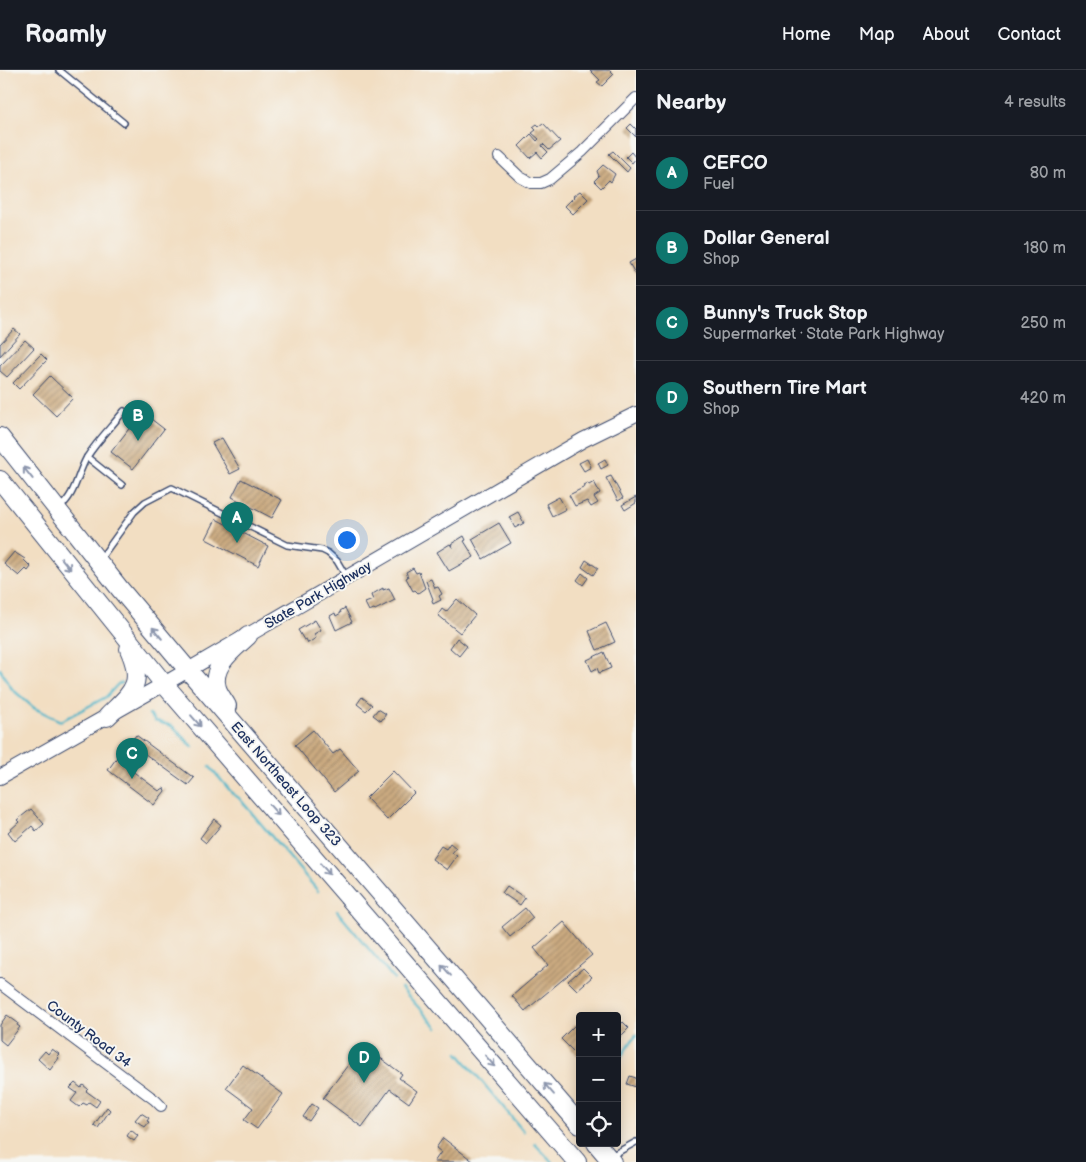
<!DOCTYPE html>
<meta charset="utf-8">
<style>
:root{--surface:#171b24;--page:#242831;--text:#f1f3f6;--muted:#9ea1a6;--line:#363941;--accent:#0f766e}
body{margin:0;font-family:"Balsamiq Sans",sans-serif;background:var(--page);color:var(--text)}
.controls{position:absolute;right:15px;bottom:15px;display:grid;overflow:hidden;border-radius:5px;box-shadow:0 2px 12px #0003}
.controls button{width:45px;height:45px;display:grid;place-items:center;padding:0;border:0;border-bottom:1px solid var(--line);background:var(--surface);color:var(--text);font:25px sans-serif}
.you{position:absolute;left:346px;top:469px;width:18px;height:18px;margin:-12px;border:4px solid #fff;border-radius:50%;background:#1a73e8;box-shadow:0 0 0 8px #1a73e833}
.badge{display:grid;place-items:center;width:32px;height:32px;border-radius:50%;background:var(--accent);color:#fff;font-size:16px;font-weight:700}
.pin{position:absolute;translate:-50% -41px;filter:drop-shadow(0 1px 2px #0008)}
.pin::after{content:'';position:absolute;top:26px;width:18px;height:15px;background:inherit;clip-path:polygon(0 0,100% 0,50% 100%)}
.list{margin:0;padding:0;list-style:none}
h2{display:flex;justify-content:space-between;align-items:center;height:65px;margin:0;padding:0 20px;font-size:21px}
h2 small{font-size:16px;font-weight:400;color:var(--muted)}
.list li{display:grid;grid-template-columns:32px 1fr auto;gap:15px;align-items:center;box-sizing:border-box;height:75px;padding:0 20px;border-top:1px solid var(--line)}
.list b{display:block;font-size:19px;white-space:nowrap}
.list p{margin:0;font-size:16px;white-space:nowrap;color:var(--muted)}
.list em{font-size:16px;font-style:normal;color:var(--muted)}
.icon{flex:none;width:28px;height:28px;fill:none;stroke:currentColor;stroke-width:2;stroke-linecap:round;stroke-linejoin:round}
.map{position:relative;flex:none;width:636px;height:1092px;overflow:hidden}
header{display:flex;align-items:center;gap:30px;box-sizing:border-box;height:70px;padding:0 25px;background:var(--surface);border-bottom:1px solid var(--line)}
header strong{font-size:24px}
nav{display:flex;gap:28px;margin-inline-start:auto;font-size:18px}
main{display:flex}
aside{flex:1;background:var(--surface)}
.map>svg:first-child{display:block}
</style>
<header>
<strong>Roamly</strong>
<nav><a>Home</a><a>Map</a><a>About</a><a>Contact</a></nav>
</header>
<main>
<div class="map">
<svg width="636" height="1092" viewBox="0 0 636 1092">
<defs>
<pattern id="building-hatch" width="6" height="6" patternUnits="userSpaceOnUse" patternTransform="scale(1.25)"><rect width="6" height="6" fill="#cbaa80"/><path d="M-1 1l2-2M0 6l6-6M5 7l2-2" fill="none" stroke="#a48b6c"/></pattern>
</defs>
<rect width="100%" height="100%" fill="#f6f6f2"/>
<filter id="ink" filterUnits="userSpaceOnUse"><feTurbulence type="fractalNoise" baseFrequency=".02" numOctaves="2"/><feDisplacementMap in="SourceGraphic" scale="10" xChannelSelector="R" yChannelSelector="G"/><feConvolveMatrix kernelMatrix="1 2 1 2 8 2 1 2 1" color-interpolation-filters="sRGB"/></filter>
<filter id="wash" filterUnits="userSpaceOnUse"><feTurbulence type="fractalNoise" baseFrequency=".0096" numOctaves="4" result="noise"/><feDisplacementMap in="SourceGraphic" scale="20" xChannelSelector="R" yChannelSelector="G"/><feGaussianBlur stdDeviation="1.12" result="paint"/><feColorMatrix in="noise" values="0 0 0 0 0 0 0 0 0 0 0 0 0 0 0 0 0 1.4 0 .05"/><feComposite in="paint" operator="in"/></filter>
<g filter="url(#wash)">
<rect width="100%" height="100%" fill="#f2dec2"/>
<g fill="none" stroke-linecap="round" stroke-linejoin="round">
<g stroke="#4ab4c7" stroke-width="2.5">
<polyline points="0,599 12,619 34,638 61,651 106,627 118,614 122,613"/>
<polyline points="149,644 155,651 172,656 193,677"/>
<polyline points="210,697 233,724 239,728 318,821"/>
<polyline points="337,841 394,909"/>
<polyline points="401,918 437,958"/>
<polyline points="458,983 524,1062"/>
<polyline points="617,992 636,965"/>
<polyline points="535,1074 552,1092"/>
</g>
</g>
<g id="blocks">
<g fill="url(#building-hatch)">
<polygon points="590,0 610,0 614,4 602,16 597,12 600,10"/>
<polygon points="543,53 560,71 549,80 543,74 542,76 548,82 542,88 537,82 530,88 519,76 531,64 537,71 539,69 532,63 536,60 533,57 537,54 539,56"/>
<polygon points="631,54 636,59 636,67 627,58"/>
<polygon points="613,81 630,98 627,102 609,84"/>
<polygon points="631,82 636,88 632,93 626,87"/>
<polygon points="603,95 615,104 611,112 609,110 601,118 594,111 599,106 597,101"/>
<polygon points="580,121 588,129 573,144 565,136 574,127 573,126"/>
<polygon points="636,189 636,205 629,193"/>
<polygon points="14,259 20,264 0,286 0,274"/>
<polygon points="25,270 34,278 7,307 0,301 0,296"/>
<polygon points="41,284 47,290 19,319 13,313"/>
<polygon points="50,306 73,328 56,346 33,324"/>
<polygon points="142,342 164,359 133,399 111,382"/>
<polygon points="222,368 240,399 230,404 212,373"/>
<polygon points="587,389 591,397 584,401 579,393"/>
<polygon points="605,389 608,395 601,399 598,393"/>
<polygon points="611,406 623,428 618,431 606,408"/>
<polygon points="241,409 282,430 272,448 232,427"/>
<polygon points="594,412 600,423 594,427 598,433 591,437 587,431 575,436 569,425 585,417 584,415 588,413 589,415"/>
<polygon points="559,427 566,439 552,446 546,434"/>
<polygon points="636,427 636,433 625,440 622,435"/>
<polygon points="518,442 524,453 515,458 509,447"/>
<polygon points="216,449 268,476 258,496 206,469"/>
<polygon points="499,453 511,473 483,489 472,469"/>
<polygon points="464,466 466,470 464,471 474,487 449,501 437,482 450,474 453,478 451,474"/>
<polygon points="14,482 25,489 24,490 31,497 28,501 26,499 19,506 4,494"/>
<polygon points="586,490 598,498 593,505 582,497"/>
<polygon points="413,498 416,503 419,502 425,518 418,523 415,520 413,521 406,508 408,507 406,502"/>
<polygon points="582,503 588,508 583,515 577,510"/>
<polygon points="431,509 435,518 438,517 442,524 439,526 441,530 433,534 432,530 433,529 426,511"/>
<polygon points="383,518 383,520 389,518 395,530 375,540 374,539 369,541 365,533 373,530 371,525"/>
<polygon points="457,529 475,545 460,563 438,545 442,539 446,542"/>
<polygon points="345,538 352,552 336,560 330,546 335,543 336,546 341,543 340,541"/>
<polygon points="315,550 321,560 314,564 316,568 308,573 306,569 304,570 298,560"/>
<polygon points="606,553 615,572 597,580 589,561"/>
<polygon points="457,568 467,576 459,586 450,578"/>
<polygon points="604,582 611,598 599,603 597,598 592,601 587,590"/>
<polygon points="362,627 372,635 366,641 357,634"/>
<polygon points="378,639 386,644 381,651 373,645"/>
<polygon points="313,660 333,684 340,679 359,701 334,722 295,675"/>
<polygon points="136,665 194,708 188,715 130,673"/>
<polygon points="118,686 120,687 119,691 159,721 164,718 165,721 154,735 108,700"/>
<polygon points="393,701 414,723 387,750 366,728"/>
<polygon points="31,739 44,754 36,761 32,756 15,771 8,762 19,752 17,750"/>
<polygon points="214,749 221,755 206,773 200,768"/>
<polygon points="450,773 456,778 452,783 457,786 447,800 432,789 441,776 446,779"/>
<polygon points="507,816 525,828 520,835 502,823"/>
<polygon points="525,838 533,848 510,867 502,857"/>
<polygon points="564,852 592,885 525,941 512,926 548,895 534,878"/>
<polygon points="583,898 592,907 577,920 568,911"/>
<polygon points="7,945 18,953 17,955 20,957 6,975 0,970 0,955"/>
<polygon points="623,952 629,958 617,970 617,955 619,956"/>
<polygon points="576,954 580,958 580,988 561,969"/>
<polygon points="363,975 402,1004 399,1008 417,1021 409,1033 390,1019 362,1057 323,1028"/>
<polygon points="52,979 59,984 57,986 59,988 50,1000 38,989 45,981 48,984"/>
<polygon points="243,995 283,1024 257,1059 244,1050 253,1038 226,1018"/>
<polygon points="630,1006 636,1008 636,1017 627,1014"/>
<polygon points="75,1013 81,1018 83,1015 88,1019 86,1021 100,1031 96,1037 89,1032 87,1035 83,1033 79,1037 71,1031 77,1023 70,1018"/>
<polygon points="312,1034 318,1038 309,1051 303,1047"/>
<polygon points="107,1037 110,1040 98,1058 94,1055"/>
<polygon points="141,1043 149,1048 147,1051 149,1052 145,1057 135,1050"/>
<polygon points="131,1060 138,1066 134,1071 127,1066"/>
<polygon points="443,1068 474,1092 434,1092 441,1082 436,1078"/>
</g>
</g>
</g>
<g filter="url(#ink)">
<use href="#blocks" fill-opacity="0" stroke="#3b496d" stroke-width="1"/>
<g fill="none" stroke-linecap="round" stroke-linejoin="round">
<g stroke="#3b496d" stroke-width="8">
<g id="lane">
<polyline points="59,0 124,53"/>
<polyline points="87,387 122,415"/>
<path d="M 59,438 C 76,425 77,404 87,387 C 97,371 112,356 124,341"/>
<polyline points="101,488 134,442 145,432 172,418 287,475 322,480 328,483 337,491 347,508"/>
<polyline points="611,1086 636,1072"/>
</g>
</g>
<g stroke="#3b496d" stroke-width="12">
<g id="street">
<polyline points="499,87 520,107 531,113 541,113 550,109 582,82 636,28"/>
<polyline points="0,914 155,1030 161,1036"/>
</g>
</g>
<g stroke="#3b496d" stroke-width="16">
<polyline id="secondary" points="0,707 164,614 583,370 636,344"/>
</g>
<g stroke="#3b496d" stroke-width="20">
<g id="highway">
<polyline points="0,367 120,519 188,600 580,1055"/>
<polyline points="0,410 164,614 577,1092"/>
<path d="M 227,636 C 224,630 219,625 217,618 C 210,596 234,579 248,566"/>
<path d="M 107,647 C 132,622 145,615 129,579"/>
<polyline points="596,1073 612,1092"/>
</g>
</g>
<use href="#lane" stroke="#fff" stroke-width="5"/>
<use href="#street" stroke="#fff" stroke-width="10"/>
<use href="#secondary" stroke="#fff" stroke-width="14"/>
<use href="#highway" stroke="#fff" stroke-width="18"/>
</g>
<defs><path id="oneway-shaft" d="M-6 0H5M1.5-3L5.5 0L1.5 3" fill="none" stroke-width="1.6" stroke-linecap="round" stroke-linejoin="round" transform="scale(1.25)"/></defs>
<g stroke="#8d97ae">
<use href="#oneway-shaft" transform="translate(28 403) rotate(-128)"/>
<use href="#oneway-shaft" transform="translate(66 494) rotate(51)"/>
<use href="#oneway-shaft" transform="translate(157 563) rotate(-130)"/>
<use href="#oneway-shaft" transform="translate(196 651) rotate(49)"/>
<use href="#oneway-shaft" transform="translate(274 740) rotate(48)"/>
<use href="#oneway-shaft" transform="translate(325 799) rotate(49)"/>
<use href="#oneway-shaft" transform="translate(446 900) rotate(-131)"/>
<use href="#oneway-shaft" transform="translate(490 991) rotate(49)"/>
<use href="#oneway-shaft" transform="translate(549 1019) rotate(-131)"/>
</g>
</g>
<g text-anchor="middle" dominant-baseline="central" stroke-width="4" stroke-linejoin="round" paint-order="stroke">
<g font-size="14" fill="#1b2f5e" stroke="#f6f6f2">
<text transform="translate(318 525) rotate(-30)">State Park Highway</text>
<text transform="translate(286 714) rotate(49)">East Northeast Loop 323</text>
<text transform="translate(89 964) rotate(37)">County Road 34</text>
</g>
</g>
</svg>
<div class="controls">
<button>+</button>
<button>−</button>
<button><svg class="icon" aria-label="locate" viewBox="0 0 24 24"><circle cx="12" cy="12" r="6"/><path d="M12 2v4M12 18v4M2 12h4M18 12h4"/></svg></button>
</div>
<div class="you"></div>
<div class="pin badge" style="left:237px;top:473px">A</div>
<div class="pin badge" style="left:138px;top:371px">B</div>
<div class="pin badge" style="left:132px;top:709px">C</div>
<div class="pin badge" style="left:364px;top:1013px">D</div>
</div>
<aside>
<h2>Nearby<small>4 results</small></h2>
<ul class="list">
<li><span class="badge">A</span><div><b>CEFCO</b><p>Fuel</p></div><em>80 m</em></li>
<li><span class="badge">B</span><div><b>Dollar General</b><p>Shop</p></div><em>180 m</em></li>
<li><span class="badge">C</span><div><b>Bunny's Truck Stop</b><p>Supermarket · State Park Highway</p></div><em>250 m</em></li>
<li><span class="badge">D</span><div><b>Southern Tire Mart</b><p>Shop</p></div><em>420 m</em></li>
</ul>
</aside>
</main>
